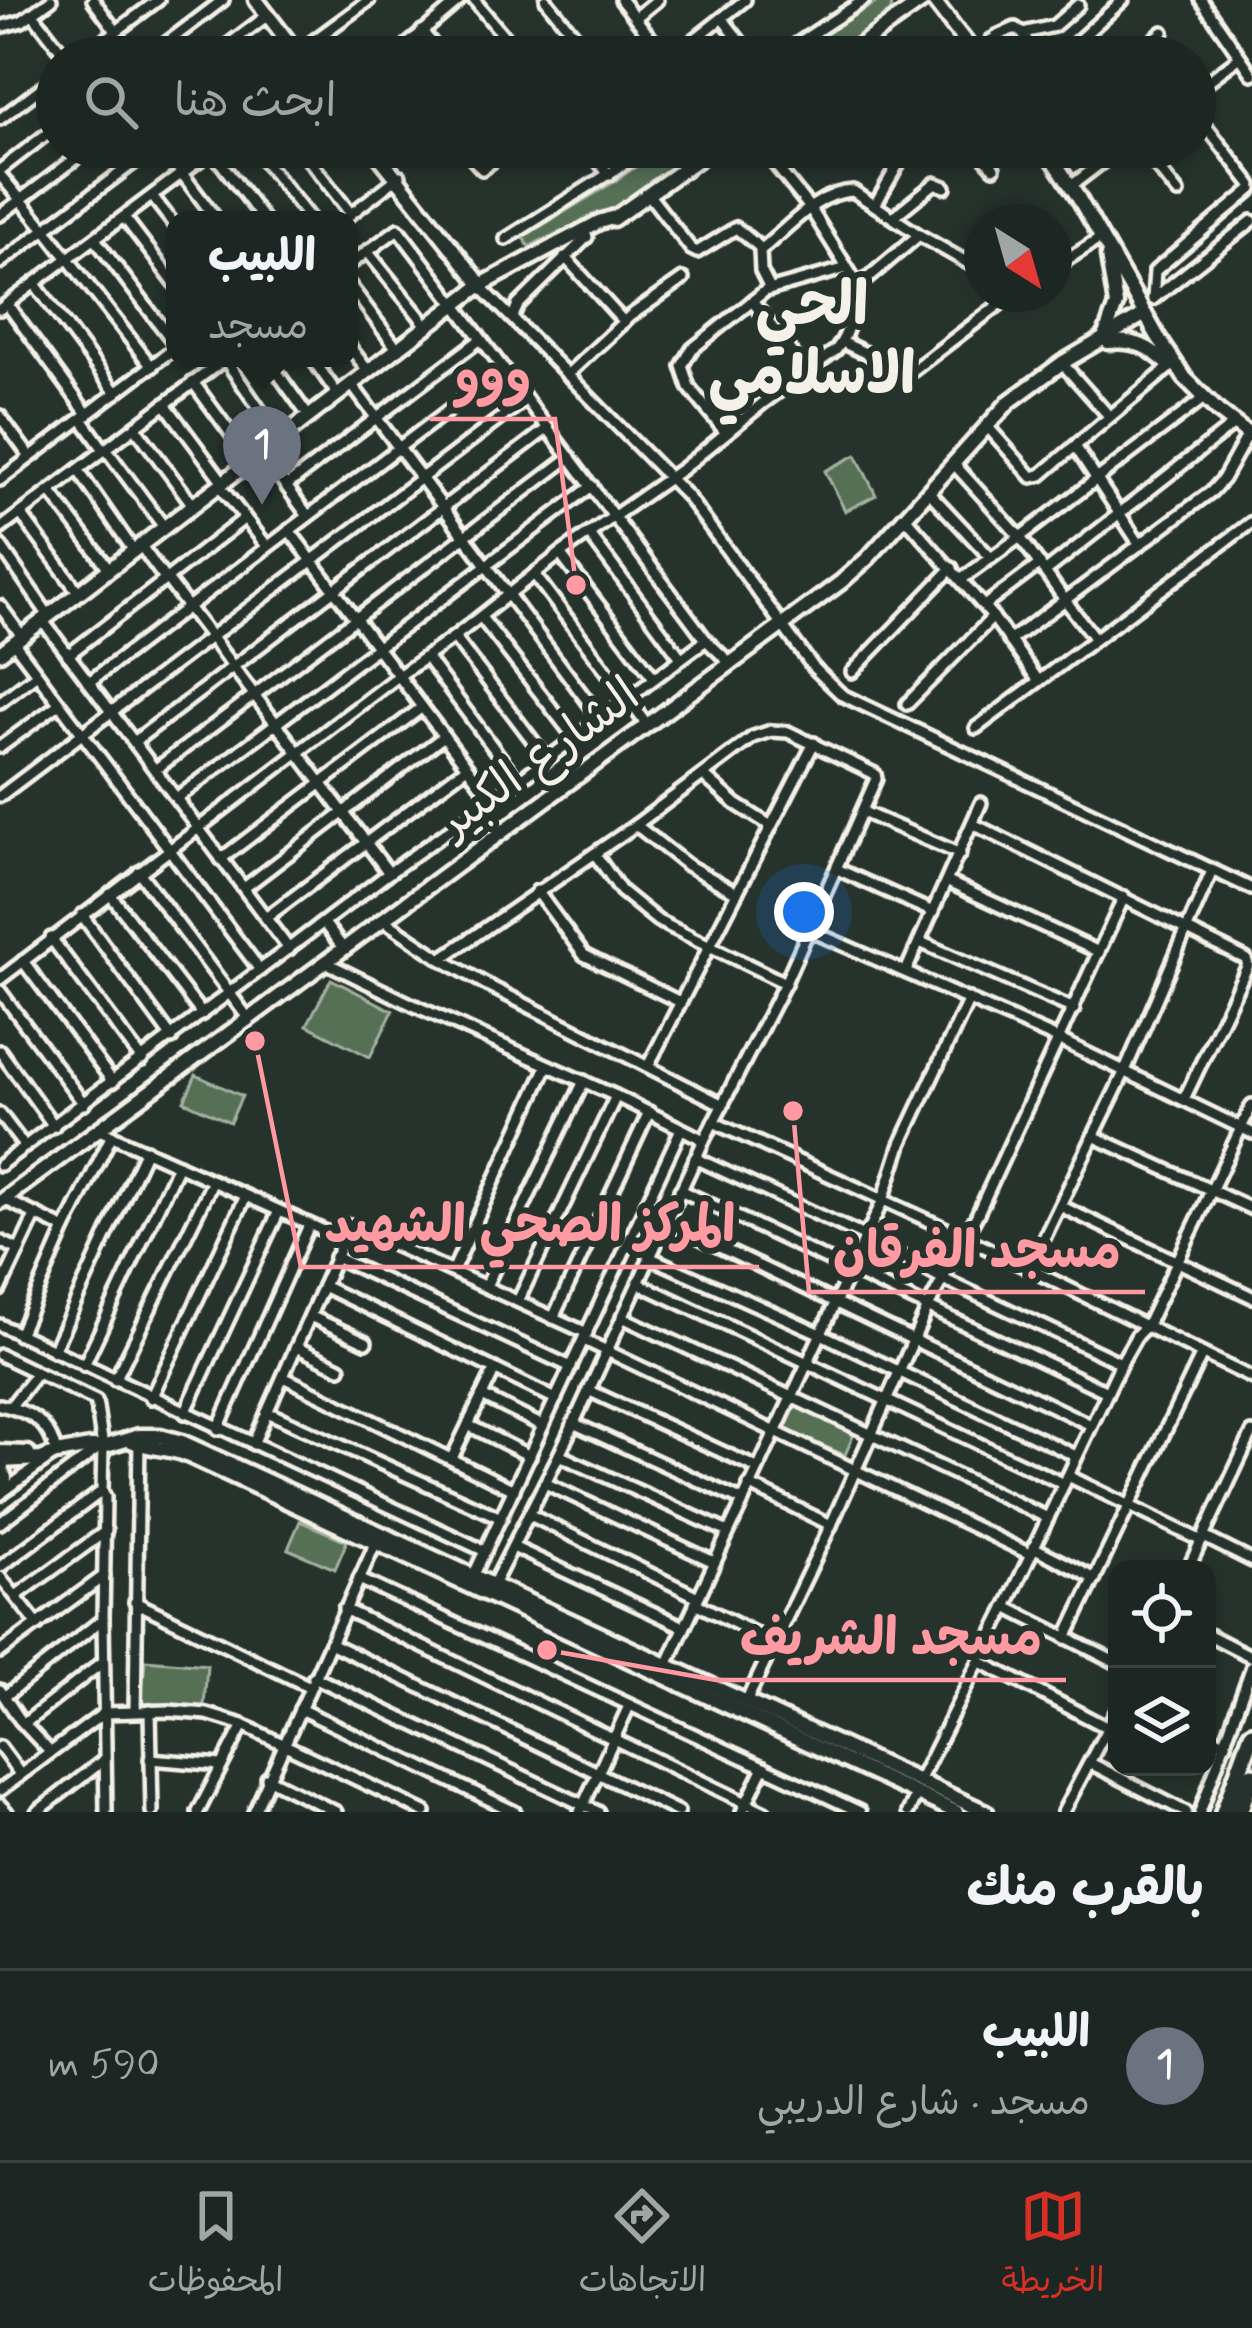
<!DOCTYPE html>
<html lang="ar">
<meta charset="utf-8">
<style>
:root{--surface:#1c2622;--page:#29322f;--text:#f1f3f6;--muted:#a0a5a5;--line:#3a4340;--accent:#d93025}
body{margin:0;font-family:Mynerve,"Playpen Sans Arabic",sans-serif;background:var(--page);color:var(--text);direction:rtl}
.controls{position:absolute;right:36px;bottom:36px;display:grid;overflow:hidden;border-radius:24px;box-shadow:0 6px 18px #0003}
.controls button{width:108px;height:108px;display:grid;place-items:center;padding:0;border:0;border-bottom:3px solid var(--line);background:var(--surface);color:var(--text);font:60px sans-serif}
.compass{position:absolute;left:964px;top:204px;width:108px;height:108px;border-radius:50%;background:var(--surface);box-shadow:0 6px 18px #0003;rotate:143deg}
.you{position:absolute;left:804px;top:912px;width:42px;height:42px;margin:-30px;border:9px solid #fff;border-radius:50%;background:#1a73e8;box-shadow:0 0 0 18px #1a73e833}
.badge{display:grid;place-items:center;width:78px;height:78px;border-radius:50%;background:var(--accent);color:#fff;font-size:39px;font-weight:700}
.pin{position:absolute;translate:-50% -99px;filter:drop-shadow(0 3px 6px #0008)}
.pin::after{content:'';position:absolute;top:63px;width:42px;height:36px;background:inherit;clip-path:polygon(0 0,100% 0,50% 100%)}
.popup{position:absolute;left:166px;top:211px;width:192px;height:156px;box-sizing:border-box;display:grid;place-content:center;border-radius:24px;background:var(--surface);filter:drop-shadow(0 3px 9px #0005);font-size:39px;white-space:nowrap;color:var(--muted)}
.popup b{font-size:45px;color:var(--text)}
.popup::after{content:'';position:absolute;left:50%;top:100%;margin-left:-24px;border:24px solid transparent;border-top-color:var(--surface)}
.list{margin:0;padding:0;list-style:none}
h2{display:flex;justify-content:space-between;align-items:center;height:156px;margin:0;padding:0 48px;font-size:51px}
h2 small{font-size:39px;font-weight:400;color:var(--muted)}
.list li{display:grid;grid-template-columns:78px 1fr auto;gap:36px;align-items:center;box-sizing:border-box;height:192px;padding:0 48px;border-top:3px solid var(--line)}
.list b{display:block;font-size:45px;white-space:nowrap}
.list p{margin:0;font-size:39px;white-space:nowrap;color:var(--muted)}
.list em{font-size:39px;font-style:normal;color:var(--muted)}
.icon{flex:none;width:66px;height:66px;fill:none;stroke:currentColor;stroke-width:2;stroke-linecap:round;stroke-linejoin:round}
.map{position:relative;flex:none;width:1252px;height:1812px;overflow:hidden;direction:ltr}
.search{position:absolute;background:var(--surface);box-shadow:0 6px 18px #0003;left:36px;right:36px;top:36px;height:132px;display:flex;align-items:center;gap:30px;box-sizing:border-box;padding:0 42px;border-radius:66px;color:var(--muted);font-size:45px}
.sheet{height:348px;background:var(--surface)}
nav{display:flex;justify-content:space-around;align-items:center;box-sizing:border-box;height:168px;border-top:3px solid var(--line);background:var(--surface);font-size:33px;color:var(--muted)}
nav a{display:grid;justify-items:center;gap:6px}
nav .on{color:var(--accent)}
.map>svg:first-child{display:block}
</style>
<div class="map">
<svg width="1252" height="1812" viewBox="0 0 1252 1812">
<rect width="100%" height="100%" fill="#26332d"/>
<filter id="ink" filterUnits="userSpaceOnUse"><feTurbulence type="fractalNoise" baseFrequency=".00833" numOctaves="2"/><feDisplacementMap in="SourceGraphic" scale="24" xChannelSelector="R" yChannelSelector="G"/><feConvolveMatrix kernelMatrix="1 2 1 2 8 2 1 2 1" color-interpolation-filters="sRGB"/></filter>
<g filter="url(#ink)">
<g fill="#567057" stroke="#a5b0a0" stroke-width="3">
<polygon points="881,0 892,1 891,11 833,57 795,57 845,21"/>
<polygon points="664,147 706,147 602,216 558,238 542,240 529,247 523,237 614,182"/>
<polygon points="856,455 876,495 845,511 825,471"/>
<polygon points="331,979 393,1011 370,1057 307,1025"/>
<polygon points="196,1075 242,1096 230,1122 184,1101"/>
<polygon points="795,1403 856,1429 845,1455 784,1430"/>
<polygon points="300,1521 347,1541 335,1569 288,1549"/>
<polygon points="145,1660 207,1665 204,1707 141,1703"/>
</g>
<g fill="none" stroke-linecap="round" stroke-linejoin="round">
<g stroke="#f4f1e8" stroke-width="18">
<g id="minor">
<polyline points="93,0 116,31"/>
<polyline points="474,0 521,57"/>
<polyline points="546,0 592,57"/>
<polyline points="621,0 666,57"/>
<polyline points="1201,0 1252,74"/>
<polyline points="33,14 66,57"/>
<polyline points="635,18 657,0"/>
<polyline points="722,18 752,57"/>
<polyline points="0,27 22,21 51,0"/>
<polyline points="422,31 443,57"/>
<polyline points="1023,33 1054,26 1078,5"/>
<polyline points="991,40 1006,57"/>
<polyline points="297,53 369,0"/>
<path d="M 976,56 L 997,36 L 1015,28 C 1028,36 1029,43 1028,57"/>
<polyline points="82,57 158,0"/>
<polyline points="148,57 223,0"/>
<polyline points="212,57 268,15"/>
<polyline points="271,57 289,43"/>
<polyline points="393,57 460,0"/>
<polyline points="540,57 572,33"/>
<polyline points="672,57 745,0"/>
<polyline points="777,57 864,0"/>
<polyline points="1060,57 1123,0"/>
<polyline points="1133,57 1163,32"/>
<polyline points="1195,91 1240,57"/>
<polyline points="0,119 57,76"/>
<polyline points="1206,126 1252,185"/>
<polyline points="162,147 217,220"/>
<polyline points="253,147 311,220"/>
<polyline points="299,147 351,214"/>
<polyline points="462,147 482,169 512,147"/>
<polyline points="588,147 609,175"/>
<polyline points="975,147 994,168"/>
<polyline points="1141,147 1178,193"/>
<polyline points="212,151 264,220"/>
<polyline points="779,169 807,147"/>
<polyline points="0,170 57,126"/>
<polyline points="0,175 45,229 152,367"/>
<polyline points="1071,186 1122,147"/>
<path d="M 649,195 L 691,249 L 697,252 L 736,228 L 762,249 C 788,228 817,192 853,191 L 919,235 L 982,271"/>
<polyline points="152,196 175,226"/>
<polyline points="875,205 908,147"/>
<polyline points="0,215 91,147"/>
<polyline points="124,217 175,284"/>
<polyline points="893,217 935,183 945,187"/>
<polyline points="343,220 400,176"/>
<polyline points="95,239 175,344"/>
<polyline points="506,239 651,147"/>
<polyline points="760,250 761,271 770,289"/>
<polyline points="367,251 428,327"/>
<polyline points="565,257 624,322"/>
<polyline points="0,263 155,147"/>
<polyline points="349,265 398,229 455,304"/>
<polyline points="1054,268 1101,238"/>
<polyline points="856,282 868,278 919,235"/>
<polyline points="35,284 116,393"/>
<polyline points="349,284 398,350"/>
<polyline points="485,291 688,497 813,667 842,695 1252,889"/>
<polyline points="1153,299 1155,271 1252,189"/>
<polyline points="1153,299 1252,221"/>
<polyline points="752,301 806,371"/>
<polyline points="7,304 88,415"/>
<polyline points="0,309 217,147"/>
<polyline points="512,318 518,305 587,237"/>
<polyline points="842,342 903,371 912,371 1013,294"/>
<polyline points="349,346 369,372"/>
<polyline points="267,358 309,417"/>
<polyline points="312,358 338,395"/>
<polyline points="225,359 280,439"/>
<polyline points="1062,363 1109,416"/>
<polyline points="567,375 630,316 683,279"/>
<polyline points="193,382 251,461"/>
<polyline points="352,385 600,718"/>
<polyline points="1204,398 1020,537 1065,600 1212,491 1223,479 1248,434"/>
<polyline points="165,404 223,482"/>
<polyline points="0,416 30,457"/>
<polyline points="82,419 104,450"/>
<polyline points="987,426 1032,477 1041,475 1075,446"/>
<polyline points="135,427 193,505"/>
<polyline points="726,433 689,387 682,366 692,349 765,291 847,268"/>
<polyline points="106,449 164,527"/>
<polyline points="262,453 308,516"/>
<polyline points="953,463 1020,537 962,579"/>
<polyline points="78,470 134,551"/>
<polyline points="0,480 175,348"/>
<polyline points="219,485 267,546"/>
<polyline points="286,486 481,339"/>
<polyline points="50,491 110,570"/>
<polyline points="928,491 991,558"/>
<polyline points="21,514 79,593"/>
<polyline points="905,517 993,617 1038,680"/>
<polyline points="0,529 226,358"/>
<polyline points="289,530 492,800"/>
<polyline points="589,534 681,658"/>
<polyline points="0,545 49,616"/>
<polyline points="1140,545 1075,446 1170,367"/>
<polyline points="141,546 165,579"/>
<polyline points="560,554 654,678"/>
<polyline points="1046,571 1234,424"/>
<polyline points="534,574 647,725"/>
<polyline points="166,578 389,873"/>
<polyline points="0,606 22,636"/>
<polyline points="984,606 1040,564"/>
<polyline points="481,617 574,737"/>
<polyline points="43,621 289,949"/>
<polyline points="454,637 546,758"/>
<polyline points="706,640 731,664"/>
<polyline points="1009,641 1065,600 1095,639"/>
<polyline points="14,643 260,970"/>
<polyline points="68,655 245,518"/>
<polyline points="426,657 518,781"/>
<polyline points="852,672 952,568"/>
<polyline points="89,682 503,369"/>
<polyline points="0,702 37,674"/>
<polyline points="907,704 993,617"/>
<polyline points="976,728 1252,522"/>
<polyline points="135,741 548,428"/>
<polyline points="0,747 59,704"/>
<polyline points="156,769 570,457"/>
<polyline points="703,775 736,804 771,826"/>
<polyline points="0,796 526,399"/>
<polyline points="177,798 592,486"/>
<polyline points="863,812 960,854"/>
<polyline points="973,824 1246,959 1248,965 1184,1099"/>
<polyline points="636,825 687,865 737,893"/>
<polyline points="595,854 621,891 658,921 785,983"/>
<polyline points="221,859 421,708"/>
<polyline points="837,869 933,912"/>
<polyline points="139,872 248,1018"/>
<polyline points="948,882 1099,952"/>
<polyline points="244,888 444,736"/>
<polyline points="537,891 584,955 680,1002"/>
<polyline points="110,894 202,1014"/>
<polyline points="82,915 172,1038"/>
<polyline points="267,917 467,767"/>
<polyline points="382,919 441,959 489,986 723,1105"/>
<polyline points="324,923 343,948"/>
<polyline points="809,930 1060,1040 1252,1133"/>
<polyline points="51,938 142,1060"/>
<polyline points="920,942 1074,1009"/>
<polyline points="441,959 636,825 753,737 771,731 788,732 875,774 876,779 785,983 704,1140 559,1455 491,1589"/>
<polyline points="23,961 113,1082"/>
<polyline points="325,962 413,1005 616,1096 704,1140"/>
<polyline points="906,971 981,803"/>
<path d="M 0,979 L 397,677 L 454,637 L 560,554 L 682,469 L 763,403 L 836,350 C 851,331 854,305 856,282 L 810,208 L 761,147"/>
<polyline points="0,991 84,1104"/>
<polyline points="0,1051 54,1126"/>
<polyline points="648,1066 814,743"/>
<polyline points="0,1114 25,1147"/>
<polyline points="713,1122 964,1237 1252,1378"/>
<polyline points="97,1129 342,1239"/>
<polyline points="1093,1136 1252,1209"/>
<polyline points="695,1158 866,1237 943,1279 1121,1363"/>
<polyline points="0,1165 389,873 518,781 706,640 458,308"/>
<polyline points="680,1190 1107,1392"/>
<polyline points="4,1199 65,1229"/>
<polyline points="1060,1206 1252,1297"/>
<polyline points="665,1221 1091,1425"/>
<polyline points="0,1241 19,1250"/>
<polyline points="335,1257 571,1367"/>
<polyline points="649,1257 821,1334 1076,1456"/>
<polyline points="1029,1269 1124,1073 1212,871"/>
<polyline points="453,1271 547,1066"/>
<polyline points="638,1283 1064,1484"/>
<polyline points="323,1286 556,1399"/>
<polyline points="486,1286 584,1081"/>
<polyline points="0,1290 36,1214"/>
<polyline points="518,1301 616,1096"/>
<polyline points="310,1316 366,1342"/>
<polyline points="622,1317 1048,1518"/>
<polyline points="553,1318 649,1112"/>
<polyline points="0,1325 485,1551"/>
<polyline points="19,1335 65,1229 112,1135"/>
<polyline points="584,1340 1030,1554"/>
<polyline points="296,1347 340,1368"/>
<polyline points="53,1351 146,1150"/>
<polyline points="0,1355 96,1401 103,1447 102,1491 105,1497 103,1619 106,1812"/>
<polyline points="84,1365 178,1165"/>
<polyline points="283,1377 514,1490"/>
<polyline points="115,1380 213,1181"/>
<polyline points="588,1390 757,1468"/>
<polyline points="482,1396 543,1426"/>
<polyline points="151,1398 246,1196"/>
<path d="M 0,1405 C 29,1411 50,1422 56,1453 L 0,1494"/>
<polyline points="10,1407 37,1373"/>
<polyline points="267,1412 501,1518"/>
<polyline points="185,1413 279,1211"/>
<polyline points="573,1423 743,1501"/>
<polyline points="468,1425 530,1456"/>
<polyline points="218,1429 309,1225"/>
<polyline points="253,1444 350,1225 587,1333"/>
<polyline points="559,1455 728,1532"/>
<polyline points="452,1458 495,1369"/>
<polyline points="1068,1476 1202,1541"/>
<polyline points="545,1483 714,1562"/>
<polyline points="749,1485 831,1525"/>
<polyline points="530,1515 698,1597"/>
<polyline points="0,1523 100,1447"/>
<polyline points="1204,1537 1252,1561"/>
<polyline points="513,1547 684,1627"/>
<polyline points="1033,1547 1095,1579"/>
<polyline points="0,1567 102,1491"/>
<polyline points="1188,1569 1252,1433"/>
<polyline points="0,1577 38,1625"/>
<polyline points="359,1579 860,1812"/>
<polyline points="471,1581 681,1129"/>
<polyline points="16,1596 106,1531"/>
<polyline points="135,1602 310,1687"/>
<polyline points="695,1603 774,1643"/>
<polyline points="1006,1607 1117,1663"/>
<polyline points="344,1609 765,1812"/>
<polyline points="1207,1634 1252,1657"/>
<polyline points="1066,1638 1202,1354"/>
<polyline points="330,1643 678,1812"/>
<polyline points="0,1652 104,1576"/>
<polyline points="979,1661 1108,1728"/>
<polyline points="667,1665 883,1200 901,1144 969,999"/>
<polyline points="314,1677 598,1812"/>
<polyline points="0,1690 20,1720 50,1752"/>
<polyline points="5,1696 103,1619"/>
<polyline points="746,1702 831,1525 928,1307 977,1215 1124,897"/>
<polyline points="300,1709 515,1812"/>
<polyline points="135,1711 139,1440"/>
<polyline points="150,1711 152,1812"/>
<polyline points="25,1723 103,1662"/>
<polyline points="1207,1734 1226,1744"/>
<polyline points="0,1747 20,1774"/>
<polyline points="150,1759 221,1765"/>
<polyline points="1090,1763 1186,1812"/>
<polyline points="267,1778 336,1812"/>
<polyline points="919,1781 1006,1607 1121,1363 1137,1335 1147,1325 1252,1105"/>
<polyline points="0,1790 104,1713 169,1711 207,1714 243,1725 425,1812"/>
<polyline points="0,1805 7,1812"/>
<polyline points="37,1812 104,1760"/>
<polyline points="198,1812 243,1725"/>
<polyline points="254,1812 376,1542"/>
<polyline points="580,1812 629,1706"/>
<polyline points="742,1812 764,1767"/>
<polyline points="908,1812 917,1794"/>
<polyline points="1063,1812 1117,1710"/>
<polyline points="1200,1812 1252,1666"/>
</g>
</g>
<g stroke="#f4f1e8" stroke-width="21">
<g id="tertiary">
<polyline points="256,0 300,57"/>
<polyline points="933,0 977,57"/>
<polyline points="843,57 924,0"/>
<polyline points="372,147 483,287"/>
<polyline points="1045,147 1078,197 1158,337 1185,378 1218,411 1252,437"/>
<polyline points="613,219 715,147"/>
<polyline points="1105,335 1116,305 1108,256"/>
<path d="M 1108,342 C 1136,339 1150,347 1170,366"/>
<polyline points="0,653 481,285 599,222 615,217"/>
<polyline points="0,1202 841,582 868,558 1009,402 1062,363 1145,314"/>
<path d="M 129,1440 C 146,1449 167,1447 185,1454 L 956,1812"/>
<polyline points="0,1452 28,1453"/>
<polyline points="0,1461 41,1459 56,1453 90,1447 103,1447 139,1436 160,1436 182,1442 986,1812"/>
<polyline points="0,1464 5,1478 0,1493"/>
</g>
</g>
<g stroke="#f4f1e8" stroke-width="24">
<g id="trunk">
<polyline points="1224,1812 1252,1734"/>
<polyline points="1239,1812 1252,1775"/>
</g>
</g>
<use href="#minor" stroke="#26332d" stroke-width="9"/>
<use href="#tertiary" stroke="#26332d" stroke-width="12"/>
<use href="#trunk" stroke="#26332d" stroke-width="15"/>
</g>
</g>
<g text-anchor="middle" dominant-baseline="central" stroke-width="12" stroke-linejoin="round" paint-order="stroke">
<g font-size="48" fill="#f4f1e8" stroke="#26332d">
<text transform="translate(540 759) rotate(-36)">الشارع الكبير</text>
</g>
<g font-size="60" font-weight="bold" fill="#f4f1e8" stroke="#26332d">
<text x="812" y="307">الحي<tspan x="812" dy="69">الاسلامي</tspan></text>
</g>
</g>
<path fill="none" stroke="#ff9aa2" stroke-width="4.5" d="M576 585L555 419H430M255 1041L301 1267H759M793 1111L809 1292H1145M547 1650L716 1680H1066"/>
<g fill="#ff9aa2" stroke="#26332d" stroke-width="4.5">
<circle cx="576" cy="585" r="12"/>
<circle cx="255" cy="1041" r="12"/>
<circle cx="793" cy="1111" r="12"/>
<circle cx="547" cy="1650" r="12"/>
</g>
<g font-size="51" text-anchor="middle" font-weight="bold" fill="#ff9aa2" stroke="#26332d" stroke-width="12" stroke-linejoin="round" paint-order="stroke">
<text x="493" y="393">ووو</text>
<text x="530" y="1241">المركز الصحي الشهيد</text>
<text x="977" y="1267">مسجد الفرقان</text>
<text x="891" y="1654">مسجد الشريف</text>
</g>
</svg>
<div class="controls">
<button><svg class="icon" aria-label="locate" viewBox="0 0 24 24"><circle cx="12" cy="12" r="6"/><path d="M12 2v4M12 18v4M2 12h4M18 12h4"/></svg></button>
<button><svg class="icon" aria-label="layers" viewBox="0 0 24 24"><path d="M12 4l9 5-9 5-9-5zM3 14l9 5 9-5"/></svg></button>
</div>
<svg class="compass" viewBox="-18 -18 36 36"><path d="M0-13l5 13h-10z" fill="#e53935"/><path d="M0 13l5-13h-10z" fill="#a0a5a5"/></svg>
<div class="you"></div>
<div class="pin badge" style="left:262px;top:505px;background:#6b7280">1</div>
<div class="popup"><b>اللبيب</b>مسجد</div>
<div class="search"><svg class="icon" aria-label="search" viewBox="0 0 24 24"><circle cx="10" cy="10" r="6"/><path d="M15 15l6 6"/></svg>ابحث هنا</div>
</div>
<section class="sheet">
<h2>بالقرب منك<small></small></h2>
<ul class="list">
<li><span class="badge" style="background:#6b7280">1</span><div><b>اللبيب</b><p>مسجد · شارع الدريبي</p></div><em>590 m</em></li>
</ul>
</section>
<nav>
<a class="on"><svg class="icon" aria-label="map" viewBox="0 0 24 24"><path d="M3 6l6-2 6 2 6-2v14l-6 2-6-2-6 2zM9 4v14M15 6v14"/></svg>الخريطة</a>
<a><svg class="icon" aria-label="directions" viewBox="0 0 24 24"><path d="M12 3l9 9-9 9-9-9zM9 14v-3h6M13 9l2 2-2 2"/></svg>الاتجاهات</a>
<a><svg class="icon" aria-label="saved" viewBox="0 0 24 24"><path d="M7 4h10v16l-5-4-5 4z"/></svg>المحفوظات</a>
</nav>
